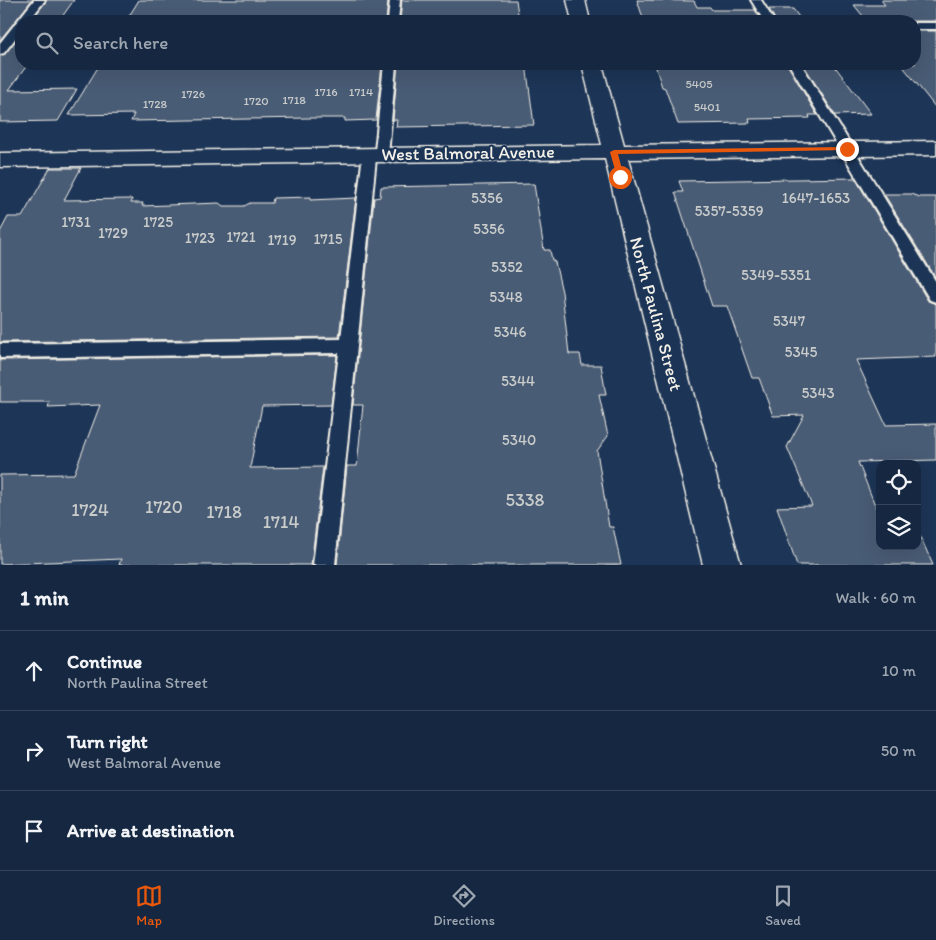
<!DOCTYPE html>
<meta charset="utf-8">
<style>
:root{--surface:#162841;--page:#23344c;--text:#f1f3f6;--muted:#9ea6b1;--line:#35445a;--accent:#ea580c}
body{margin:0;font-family:Itim,sans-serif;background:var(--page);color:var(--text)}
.controls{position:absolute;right:15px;bottom:15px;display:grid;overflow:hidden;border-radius:10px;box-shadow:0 5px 20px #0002}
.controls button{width:45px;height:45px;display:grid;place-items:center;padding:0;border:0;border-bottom:1px solid var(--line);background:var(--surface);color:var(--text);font:25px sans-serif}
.stop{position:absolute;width:15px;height:15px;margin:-11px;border:4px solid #ea580c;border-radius:50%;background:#fff}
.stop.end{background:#ea580c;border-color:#fff;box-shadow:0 1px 5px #0008}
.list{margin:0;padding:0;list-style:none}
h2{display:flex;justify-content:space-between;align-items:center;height:65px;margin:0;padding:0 20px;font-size:21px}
h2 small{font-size:16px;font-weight:400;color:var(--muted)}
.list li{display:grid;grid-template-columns:32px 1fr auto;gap:15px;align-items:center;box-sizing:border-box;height:80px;padding:0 20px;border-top:1px solid var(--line)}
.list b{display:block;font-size:19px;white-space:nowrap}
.list p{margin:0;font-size:16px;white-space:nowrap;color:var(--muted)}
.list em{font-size:16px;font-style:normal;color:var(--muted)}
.icon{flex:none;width:28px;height:28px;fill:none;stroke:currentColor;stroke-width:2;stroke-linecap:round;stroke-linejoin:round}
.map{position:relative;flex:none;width:936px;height:565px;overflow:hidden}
.search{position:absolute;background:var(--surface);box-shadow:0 5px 20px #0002;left:15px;right:15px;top:15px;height:55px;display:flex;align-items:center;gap:12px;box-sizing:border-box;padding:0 18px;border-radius:20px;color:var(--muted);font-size:19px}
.sheet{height:305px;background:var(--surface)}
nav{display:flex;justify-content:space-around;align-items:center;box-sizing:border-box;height:70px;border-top:1px solid var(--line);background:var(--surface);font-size:14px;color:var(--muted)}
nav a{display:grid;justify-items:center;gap:2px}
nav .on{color:var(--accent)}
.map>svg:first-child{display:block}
</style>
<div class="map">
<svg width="936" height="565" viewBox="0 0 936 565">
<rect width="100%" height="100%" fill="#1d3557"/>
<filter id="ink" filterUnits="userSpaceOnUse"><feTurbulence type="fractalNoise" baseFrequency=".02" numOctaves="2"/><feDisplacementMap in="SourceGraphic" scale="10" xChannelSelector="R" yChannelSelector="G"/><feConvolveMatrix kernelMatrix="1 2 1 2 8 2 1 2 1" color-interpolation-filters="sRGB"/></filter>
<g filter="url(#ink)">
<g fill="#485b74" stroke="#f4f1e8">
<polygon points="0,0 32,0 0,40"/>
<polygon points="47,0 74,0 59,21 31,21"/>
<polygon points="139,0 388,0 386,21 126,21"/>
<polygon points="402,0 516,0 519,21 400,21"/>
<polygon points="637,0 694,1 697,7 710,7 712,10 755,10 762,21 644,21"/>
<polygon points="881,0 936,0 936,21 867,21 854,5 885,5"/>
<polygon points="769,9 793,9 802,21 776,21"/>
<polygon points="915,31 936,31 936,108 901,64 915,64"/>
<polygon points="21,34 21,64 28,64 9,90 77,89 58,121 0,122 0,56 5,54"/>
<polygon points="100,64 382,64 376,120 345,121 345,118 308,118 131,121 134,114 69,115"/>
<polygon points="398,64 526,64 534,125 396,127 397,120 393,120"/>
<polygon points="657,64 787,64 817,115 809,115 810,118 749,119 750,123 678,124 665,88 662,87 656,68 658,67"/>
<polygon points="803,64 833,64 871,114 835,115"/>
<polygon points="50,168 81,168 64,200 132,199 131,203 143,203 142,206 219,203 223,206 244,206 250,203 272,203 273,198 311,197 310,200 356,198 339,337 0,342 0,232 8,217 22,217"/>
<polygon points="855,178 928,301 936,304 936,357 856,360 886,425 936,424 936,460 858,462 880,518 880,546 917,546 917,536 920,536 933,565 797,565 777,507 812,506 787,447 804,415 773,416 759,378 752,378 727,306 712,306 675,192 683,192 679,181"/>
<polygon points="534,184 544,250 550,250 552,260 555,262 562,292 569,354 580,354 582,365 601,365 606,395 599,395 608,436 597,451 609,527 613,527 621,565 337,565 347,466 357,466 363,405 353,405 374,198 380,197 381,187"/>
<polygon points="884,194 911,194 919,197 936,197 936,278"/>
<polygon points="337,355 331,405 262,406 250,468 323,467 311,565 119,565 121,559 0,564 0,475 74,474 100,405 48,407 50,402 0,402 0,360"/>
</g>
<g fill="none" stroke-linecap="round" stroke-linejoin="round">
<g stroke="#f4f1e8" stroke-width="4">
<g id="lane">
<polygon points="34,0 45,0 29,21 21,21 21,31 4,53 0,54 0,43"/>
<polygon points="390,0 400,0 398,21 388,21"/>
<polygon points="751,0 761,0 774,21 764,21"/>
<rect x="915" y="23" width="21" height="6"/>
<polygon points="384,64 396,64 388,155 386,158 376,158 335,565 313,565 339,353 0,358 0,344 341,339 363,154 365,151 375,151"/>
<polygon points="789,64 801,64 936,282 936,302 930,300"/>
</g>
</g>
<g stroke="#f4f1e8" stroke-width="3">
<g id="street">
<polygon points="567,0 585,0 590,21 572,21"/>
<polygon points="582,64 602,64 624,145 936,141 936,155 628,159 741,565 703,565 605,159 0,167 0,153 602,145"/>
</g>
</g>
<use href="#lane" fill="#1d3557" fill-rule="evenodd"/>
<use href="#street" fill="#1d3557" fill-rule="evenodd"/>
</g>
</g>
<polygon fill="#ea580c" points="847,147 850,149 849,150 618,154 624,177 620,179 617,177 610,152 614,150"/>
<g text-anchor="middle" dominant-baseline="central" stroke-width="4" stroke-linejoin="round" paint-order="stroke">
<g font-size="12" fill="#c9cccb">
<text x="699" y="84">5405</text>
<text x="326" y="92">1716</text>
<text x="361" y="92">1714</text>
<text x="193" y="94">1726</text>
<text x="294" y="100">1718</text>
<text x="256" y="101">1720</text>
<text x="155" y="104">1728</text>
<text x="707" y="107">5401</text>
</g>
<g font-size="15" fill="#c9cccb">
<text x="487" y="198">5356</text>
<text x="816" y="198">1647-1653</text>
<text x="729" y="211">5357-5359</text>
<text x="76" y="222">1731</text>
<text x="158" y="222">1725</text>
<text x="489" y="229">5356</text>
<text x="113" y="233">1729</text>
<text x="241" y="237">1721</text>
<text x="200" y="238">1723</text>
<text x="328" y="239">1715</text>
<text x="282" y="240">1719</text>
<text x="507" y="267">5352</text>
<text x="776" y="275">5349-5351</text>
<text x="506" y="297">5348</text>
<text x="789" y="321">5347</text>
<text x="510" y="332">5346</text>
<text x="801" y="352">5345</text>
<text x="518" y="381">5344</text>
<text x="818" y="393">5343</text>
<text x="519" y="440">5340</text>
</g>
<g font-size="18" fill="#f4f1e8" stroke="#1d3557">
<text transform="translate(468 153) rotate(-1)">West Balmoral Avenue</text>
<text transform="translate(656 314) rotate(75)">North Paulina Street</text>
</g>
<g font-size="18" fill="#c9cccb">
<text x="525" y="500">5338</text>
<text x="164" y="507">1720</text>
<text x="90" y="510">1724</text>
<text x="224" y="512">1718</text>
<text x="281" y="522">1714</text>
</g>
</g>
</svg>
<div class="controls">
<button><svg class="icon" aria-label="locate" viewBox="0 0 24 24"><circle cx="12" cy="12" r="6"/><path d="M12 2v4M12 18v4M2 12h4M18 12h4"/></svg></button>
<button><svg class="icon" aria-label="layers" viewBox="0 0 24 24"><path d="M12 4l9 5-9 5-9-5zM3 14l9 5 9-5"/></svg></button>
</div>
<div class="stop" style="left:620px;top:177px"></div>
<div class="stop end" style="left:847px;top:149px"></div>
<div class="search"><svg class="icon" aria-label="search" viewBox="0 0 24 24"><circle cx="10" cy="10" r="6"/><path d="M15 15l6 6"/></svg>Search here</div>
</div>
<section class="sheet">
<h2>1 min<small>Walk · 60 m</small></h2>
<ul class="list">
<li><svg class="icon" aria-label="ahead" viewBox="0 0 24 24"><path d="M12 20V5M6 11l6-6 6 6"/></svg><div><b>Continue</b><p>North Paulina Street</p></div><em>10 m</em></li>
<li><svg class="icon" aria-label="right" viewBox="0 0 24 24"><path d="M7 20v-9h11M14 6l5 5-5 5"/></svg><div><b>Turn right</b><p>West Balmoral Avenue</p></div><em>50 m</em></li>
<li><svg class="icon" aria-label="arrive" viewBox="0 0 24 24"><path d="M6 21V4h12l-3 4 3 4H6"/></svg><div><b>Arrive at destination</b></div></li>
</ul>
</section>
<nav>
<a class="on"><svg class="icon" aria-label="map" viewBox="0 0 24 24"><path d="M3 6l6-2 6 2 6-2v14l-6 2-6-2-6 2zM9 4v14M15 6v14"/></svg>Map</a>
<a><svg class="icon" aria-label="directions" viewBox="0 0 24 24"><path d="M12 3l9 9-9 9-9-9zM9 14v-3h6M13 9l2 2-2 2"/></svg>Directions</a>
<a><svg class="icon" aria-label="saved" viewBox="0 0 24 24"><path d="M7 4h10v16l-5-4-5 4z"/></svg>Saved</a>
</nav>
